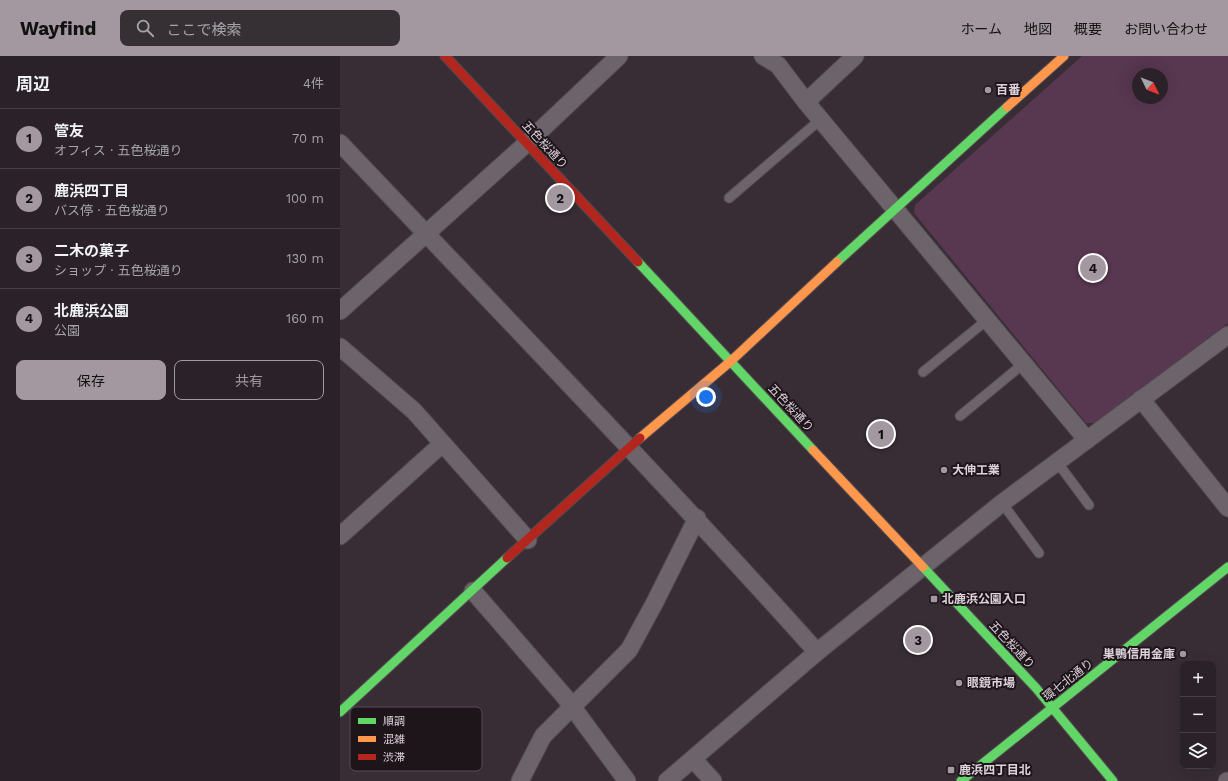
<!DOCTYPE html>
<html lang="ja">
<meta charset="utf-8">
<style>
:root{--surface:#2a2228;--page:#362f34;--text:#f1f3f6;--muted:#a5a4a8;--line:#463f45;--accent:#a498a0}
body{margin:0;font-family:"Work Sans","Noto Sans JP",sans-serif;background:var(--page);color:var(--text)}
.controls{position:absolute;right:12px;bottom:12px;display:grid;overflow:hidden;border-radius:8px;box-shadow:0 4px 16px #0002}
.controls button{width:36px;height:36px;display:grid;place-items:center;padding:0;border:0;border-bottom:1px solid var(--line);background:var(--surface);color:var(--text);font:20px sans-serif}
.compass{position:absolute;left:792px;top:12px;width:36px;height:36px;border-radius:50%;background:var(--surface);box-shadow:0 4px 16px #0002;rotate:133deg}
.you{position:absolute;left:366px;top:341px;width:14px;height:14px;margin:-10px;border:3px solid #fff;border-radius:50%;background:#1a73e8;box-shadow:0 0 0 6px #1a73e833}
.badge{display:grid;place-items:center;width:26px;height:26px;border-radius:50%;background:var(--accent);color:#111;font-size:13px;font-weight:700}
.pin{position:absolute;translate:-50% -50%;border:2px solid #fff;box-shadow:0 1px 4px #0006}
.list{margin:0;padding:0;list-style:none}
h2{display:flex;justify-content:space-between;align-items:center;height:52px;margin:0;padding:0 16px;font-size:17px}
h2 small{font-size:13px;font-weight:400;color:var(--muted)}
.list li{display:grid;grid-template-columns:26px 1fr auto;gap:12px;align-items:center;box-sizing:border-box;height:60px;padding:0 16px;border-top:1px solid var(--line)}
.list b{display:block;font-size:15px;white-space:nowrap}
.list p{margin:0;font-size:13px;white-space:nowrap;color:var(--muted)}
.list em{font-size:13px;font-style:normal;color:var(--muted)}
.actions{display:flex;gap:8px;padding:12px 16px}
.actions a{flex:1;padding:9px 0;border:1px solid var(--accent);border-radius:8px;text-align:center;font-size:14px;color:var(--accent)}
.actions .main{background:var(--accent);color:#111}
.icon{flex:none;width:22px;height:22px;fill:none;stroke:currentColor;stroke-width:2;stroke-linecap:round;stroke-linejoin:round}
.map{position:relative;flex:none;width:888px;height:725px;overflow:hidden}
header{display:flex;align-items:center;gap:24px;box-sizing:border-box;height:56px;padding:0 20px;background:var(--accent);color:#111}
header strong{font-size:19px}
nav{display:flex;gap:22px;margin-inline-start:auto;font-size:14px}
.search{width:280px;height:36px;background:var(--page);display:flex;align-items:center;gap:10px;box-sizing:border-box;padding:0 14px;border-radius:8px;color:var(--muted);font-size:15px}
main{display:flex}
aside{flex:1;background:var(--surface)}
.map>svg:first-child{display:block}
</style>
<header>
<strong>Wayfind</strong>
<div class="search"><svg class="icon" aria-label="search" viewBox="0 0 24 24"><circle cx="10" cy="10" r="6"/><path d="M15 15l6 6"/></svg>ここで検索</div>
<nav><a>ホーム</a><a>地図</a><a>概要</a><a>お問い合わせ</a></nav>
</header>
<main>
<aside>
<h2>周辺<small>4件</small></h2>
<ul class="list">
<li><span class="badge">1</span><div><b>管友</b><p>オフィス · 五色桜通り</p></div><em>70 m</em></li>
<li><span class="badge">2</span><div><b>鹿浜四丁目</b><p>バス停 · 五色桜通り</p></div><em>100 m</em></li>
<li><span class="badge">3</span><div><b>二木の菓子</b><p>ショップ · 五色桜通り</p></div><em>130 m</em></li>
<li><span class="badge">4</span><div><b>北鹿浜公園</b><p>公園</p></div><em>160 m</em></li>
</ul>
<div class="actions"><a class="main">保存</a><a>共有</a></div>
</aside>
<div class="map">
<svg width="888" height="725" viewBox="0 0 888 725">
<rect width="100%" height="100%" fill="#382d35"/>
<path fill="#583750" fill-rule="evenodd" d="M 742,0 L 888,0 L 888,267 L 756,367 L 746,367 L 574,157 L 575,149 ZM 798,18 L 822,18 L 822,42 L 798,42 Z"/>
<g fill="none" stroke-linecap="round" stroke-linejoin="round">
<g stroke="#544b52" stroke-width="11">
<g id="lane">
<polyline points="389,142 481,63"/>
<polyline points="583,316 647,264"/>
<polyline points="620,360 683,308"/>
<polyline points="717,406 749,449"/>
<polyline points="662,447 699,497"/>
</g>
</g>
<g stroke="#544b52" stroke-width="19">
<g id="street">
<polyline points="423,0 438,9 466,46 747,384"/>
<polyline points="466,46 515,0"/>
<path d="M 0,87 C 160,256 322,423 477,596"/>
<polyline points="0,255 187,87 279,0"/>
<polyline points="0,291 74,355 188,484"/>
<polyline points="801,343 888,452"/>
<polyline points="0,480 102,388"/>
<polyline points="133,535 225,641 287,725"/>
<polyline points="353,703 373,725"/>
<polyline points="180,725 203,680 289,594 315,546 357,462"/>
<polyline points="327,725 477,596 662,447 888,279"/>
<polyline points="887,725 888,725"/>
</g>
</g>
<g stroke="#544b52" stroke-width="11">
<g id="fast">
<polyline points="298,206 473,394"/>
<polyline points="497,206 667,51"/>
<polyline points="583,511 696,632 773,725"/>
<polyline points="0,656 167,502"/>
<polyline points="621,725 888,511"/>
</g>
</g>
<g stroke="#544b52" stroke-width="11">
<g id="slow">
<polyline points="667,51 724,0"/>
<polyline points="300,382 391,305 497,206"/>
<polyline points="473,394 583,511"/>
</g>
</g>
<g stroke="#544b52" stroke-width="11">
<g id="jam">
<polyline points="105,0 298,206"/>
<polyline points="167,502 300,382"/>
</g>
</g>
<use href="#lane" stroke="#6d646b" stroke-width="9"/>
<use href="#street" stroke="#6d646b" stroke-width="17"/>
<use href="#fast" stroke="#63d668" stroke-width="9"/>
<use href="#slow" stroke="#ff974d" stroke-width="9"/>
<use href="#jam" stroke="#b3261e" stroke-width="9"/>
</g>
<g fill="#a498a0" stroke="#1e151b" stroke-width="1.5">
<circle cx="648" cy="34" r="4"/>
<circle cx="604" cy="414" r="4"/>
<rect x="590" y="539" width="8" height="8" rx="2"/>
<circle cx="843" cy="598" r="4"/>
<circle cx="619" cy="627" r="4"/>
<rect x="607" y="710" width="8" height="8" rx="2"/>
</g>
<g text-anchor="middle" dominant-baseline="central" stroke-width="4" stroke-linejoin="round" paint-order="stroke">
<g font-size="12" font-weight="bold" fill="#ded1da" stroke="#1e151b" text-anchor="start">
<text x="656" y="34">百番</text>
<text x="612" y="414">大伸工業</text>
<text x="602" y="543">北鹿浜公園入口</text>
<text x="835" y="598" text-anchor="end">巣鴨信用金庫</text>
<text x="627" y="627">眼鏡市場</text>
<text x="619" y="714">鹿浜四丁目北</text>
</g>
<g font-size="12" fill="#ded1da" stroke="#1e151b">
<text transform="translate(205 89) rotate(47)">五色桜通り</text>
<text transform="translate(451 352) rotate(47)">五色桜通り</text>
<text transform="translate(672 589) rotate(47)">五色桜通り</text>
<text transform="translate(728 624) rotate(-38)">環七北通り</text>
</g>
</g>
<rect x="10" y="651" width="132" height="64" rx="6" fill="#1e151b" stroke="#584d54" stroke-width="1"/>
<rect x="18" y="662" width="18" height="6" fill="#63d668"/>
<rect x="18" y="680" width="18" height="6" fill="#ff974d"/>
<rect x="18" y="698" width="18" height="6" fill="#b3261e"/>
<g font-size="11" fill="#ded1da">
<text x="43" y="669">順調</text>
<text x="43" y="687">混雑</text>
<text x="43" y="705">渋滞</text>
</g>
</svg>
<div class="controls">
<button>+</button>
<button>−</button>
<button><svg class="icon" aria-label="layers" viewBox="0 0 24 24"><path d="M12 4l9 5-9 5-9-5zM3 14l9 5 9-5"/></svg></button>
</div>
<svg class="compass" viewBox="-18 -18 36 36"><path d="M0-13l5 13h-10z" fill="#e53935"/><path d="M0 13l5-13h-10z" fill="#a5a4a8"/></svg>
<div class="you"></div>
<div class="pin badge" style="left:541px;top:378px">1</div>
<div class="pin badge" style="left:220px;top:142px">2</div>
<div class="pin badge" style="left:578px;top:584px">3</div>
<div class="pin badge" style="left:753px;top:212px">4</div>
</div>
</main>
